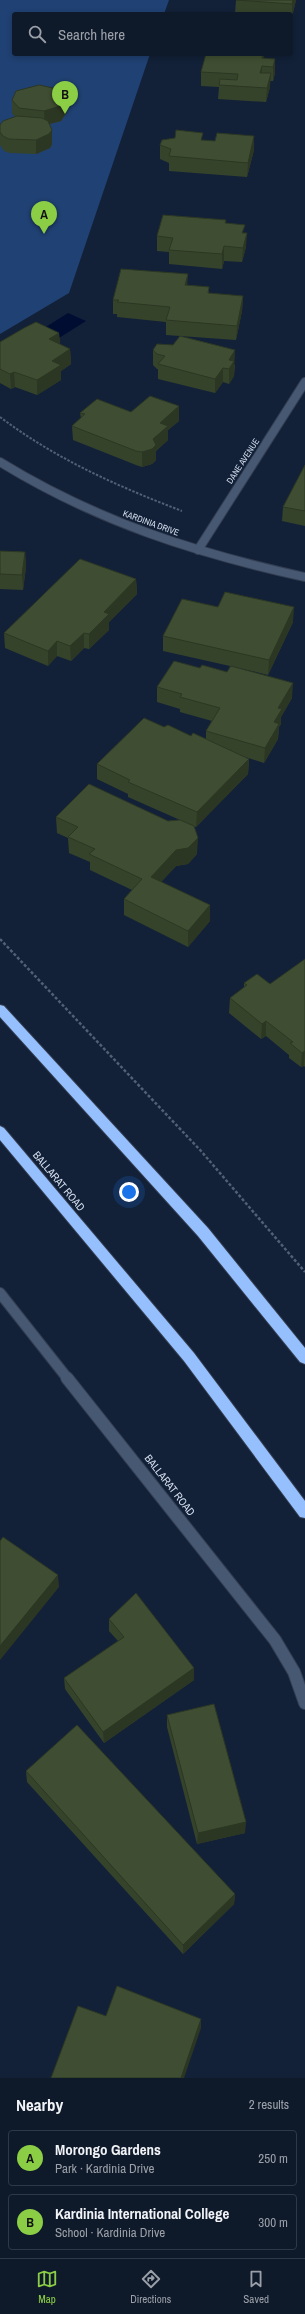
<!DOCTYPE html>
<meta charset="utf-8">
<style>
:root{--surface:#0e192a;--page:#1c2636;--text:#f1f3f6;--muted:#9ba0a8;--line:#2e3847;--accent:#8bce46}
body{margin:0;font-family:"Archivo Narrow",sans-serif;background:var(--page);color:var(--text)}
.you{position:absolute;left:129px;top:1192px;width:14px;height:14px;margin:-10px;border:3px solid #fff;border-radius:50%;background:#1a73e8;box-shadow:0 0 0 6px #1a73e833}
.badge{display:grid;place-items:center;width:26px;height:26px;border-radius:50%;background:var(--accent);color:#111;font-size:13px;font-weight:700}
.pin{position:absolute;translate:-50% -33px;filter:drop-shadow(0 1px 2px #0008)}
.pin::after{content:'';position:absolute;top:21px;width:14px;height:12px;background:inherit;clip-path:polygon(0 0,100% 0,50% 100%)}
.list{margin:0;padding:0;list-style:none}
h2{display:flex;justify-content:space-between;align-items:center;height:52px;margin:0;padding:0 16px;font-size:17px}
h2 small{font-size:13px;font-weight:400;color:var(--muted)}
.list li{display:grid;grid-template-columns:26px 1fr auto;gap:12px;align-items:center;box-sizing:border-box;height:56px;margin:0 8px 8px;padding:0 8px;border:1px solid var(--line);border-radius:4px}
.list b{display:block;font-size:15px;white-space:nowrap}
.list p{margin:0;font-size:13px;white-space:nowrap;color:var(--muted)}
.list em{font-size:13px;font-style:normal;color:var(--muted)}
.icon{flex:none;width:22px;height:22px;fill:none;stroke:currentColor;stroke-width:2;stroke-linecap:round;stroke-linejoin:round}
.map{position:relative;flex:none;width:305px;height:2078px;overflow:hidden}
.search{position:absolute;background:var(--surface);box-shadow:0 2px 6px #0003;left:12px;right:12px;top:12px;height:44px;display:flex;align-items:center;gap:10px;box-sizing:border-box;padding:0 14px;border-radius:4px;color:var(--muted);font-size:15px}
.sheet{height:180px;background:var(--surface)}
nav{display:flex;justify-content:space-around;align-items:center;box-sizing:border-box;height:56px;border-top:1px solid var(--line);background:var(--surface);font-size:11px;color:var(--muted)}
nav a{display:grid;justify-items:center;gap:2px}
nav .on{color:var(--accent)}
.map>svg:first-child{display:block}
</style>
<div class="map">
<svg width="305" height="2078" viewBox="0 0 305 2078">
<rect width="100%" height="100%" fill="#122138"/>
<polygon fill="#204173" points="0,0 169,0 164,14 14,14 14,54 150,54 69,293 0,334"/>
<polygon fill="#000d33" points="68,313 86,321 59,338 41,330"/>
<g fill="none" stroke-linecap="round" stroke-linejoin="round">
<g stroke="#333d50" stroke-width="10">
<g id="minor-far2">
<path d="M 0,462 C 96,521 195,553 305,577"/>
<polyline points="198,550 305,382"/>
</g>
</g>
<g stroke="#333d50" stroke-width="12">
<polyline id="minor-far1" points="0,1293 68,1379"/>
</g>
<g stroke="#333d50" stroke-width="14">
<polyline id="minor" points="67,1378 275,1640 294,1672 305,1703"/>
</g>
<g stroke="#333d50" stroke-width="2">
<g id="highway">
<polygon points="0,1005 4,1006 208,1228 305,1348 305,1364 300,1362 198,1236 0,1017"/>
<polygon points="0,1126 4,1128 194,1353 305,1501 305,1518 300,1517 184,1361 0,1140"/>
</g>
</g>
<path stroke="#525f74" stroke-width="2" stroke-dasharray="2.5 1.5" stroke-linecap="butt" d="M 0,417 C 56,459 117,486 182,511"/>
<polyline stroke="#525f74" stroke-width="2.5" stroke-dasharray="3 2" stroke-linecap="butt" points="0,939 201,1151 305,1272"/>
<use href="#minor-far2" stroke="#475873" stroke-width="8"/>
<use href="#minor-far1" stroke="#475873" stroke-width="10"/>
<use href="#minor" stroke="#475873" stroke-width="12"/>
<use href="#highway" fill="#96bffd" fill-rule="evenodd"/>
</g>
<g fill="#36432b">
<polygon points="236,0 296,0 292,17 291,17 291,14 235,14"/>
<polygon points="206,54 264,54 264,58 275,59 275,73 273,81 270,81 270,87 266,102 218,99 219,87 201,86 201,72"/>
<polygon points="67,98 67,112 61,121 50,124 52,130 52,144 50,148 36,154 10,153 4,151 0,145 0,125 15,116 12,114 12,100"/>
<polygon points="202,140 254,150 247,177 169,171 169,163 160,159 160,145"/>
<polygon points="226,220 226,223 244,233 246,247 242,262 224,261 222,269 169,264 169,252 157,251 157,236"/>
<polygon points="187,285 209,287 209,293 243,296 242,311 236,340 166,335 166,322 117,317 117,314 113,314 113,300"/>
<polygon points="59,333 60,344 70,349 71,364 61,371 61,380 37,395 15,387 11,389 0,383 0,342"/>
<polygon points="153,350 235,365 234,376 229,384 223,382 215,393 158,379 158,369 157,369 153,365"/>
<polygon points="131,412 179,421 168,430 168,440 156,451 156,460 152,464 142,467 136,465 73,440 72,426 81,418 80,413"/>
<polygon points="305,465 305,526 282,521 283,507"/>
<polygon points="0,548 0,551 25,552 26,567 23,590 0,589"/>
<polygon points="136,579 137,594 109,622 109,630 89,649 84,648 71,661 57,656 48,666 5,648 4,633"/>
<polygon points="218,607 293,622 268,675 239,668 292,698 281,717 281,724 279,727 278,739 264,763 245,757 249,759 248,774 196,827 189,824 197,854 188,864 176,866 161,882 210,905 210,921 188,947 124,915 124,899 132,890 90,870 90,862 69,853 68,838 57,833 56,817 168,821 180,820 128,797 128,794 97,779 97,764 164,727 191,736 206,739 206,731 212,721 180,712 180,709 157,702 157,687 200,668 227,672 230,666 163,651 163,636"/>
<polygon points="305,959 305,1067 304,1066 301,1067 289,1058 289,1055 266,1036 261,1039 229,1013 230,998 244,988 244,983 270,984"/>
<polygon points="109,1619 194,1680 104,1743 65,1689 64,1678 118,1641 109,1631"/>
<polygon points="167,1715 245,1833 197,1844 167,1727"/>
<polygon points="26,1771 235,1894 234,1904 183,1954 27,1782"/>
</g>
<g fill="#2c3723">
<polygon points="293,0 296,0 292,17 292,4"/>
<polygon points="263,54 264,54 264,64 262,66 261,80 260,73 262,58"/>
<polygon points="275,59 275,73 273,81 273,67"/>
<polygon points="271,73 270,87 266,102 267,88"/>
<polygon points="67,98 67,112 61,121 45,125 44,111"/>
<polygon points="52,130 52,144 50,148 36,154 36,140"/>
<polygon points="254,136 254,150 247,177 248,163"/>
<polygon points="247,233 246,247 242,262 243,248"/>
<polygon points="224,246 224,261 222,269 222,254"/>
<polygon points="188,274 187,288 185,285"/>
<polygon points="243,296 242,311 236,340 237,326"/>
<polygon points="59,333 60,348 49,339"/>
<polygon points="70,349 71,364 61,371 61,380 37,395 37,380 52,361"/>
<polygon points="235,350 234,376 229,384 229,360"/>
<polygon points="223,368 223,382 215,393 215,379"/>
<polygon points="14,372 15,387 11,389 10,374"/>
<polygon points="179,406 179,421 168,430 168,440 156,451 156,460 152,464 142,467 142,452 153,439 160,423"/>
<polygon points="25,552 26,567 23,590 22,575"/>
<polygon points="136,579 137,594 109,622 109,630 89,649 89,634 104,612"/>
<polygon points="294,607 293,622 268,675 269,660"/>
<polygon points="84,633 84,648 71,661 70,646"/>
<polygon points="57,641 57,656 48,666 48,651"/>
<polygon points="293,683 292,698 281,717 281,724 279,727 278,739 264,763 265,748 278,708"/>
<polygon points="249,759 248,774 196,827 197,812"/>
<polygon points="198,838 197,854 188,864 176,866 151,893 151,877 176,850"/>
<polygon points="210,905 210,921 188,947 188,931"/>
<polygon points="266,1021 266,1036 261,1039 262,1024"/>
<polygon points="305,1051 304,1066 301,1067 302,1053"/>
<polygon points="58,1575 59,1587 0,1660 0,1646"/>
<polygon points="194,1668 194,1680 104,1743 103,1732"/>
<polygon points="246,1822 245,1833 197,1844 198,1833"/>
<polygon points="235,1894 234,1904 183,1954 183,1945"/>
<polygon points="201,2019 201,2028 184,2078 181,2078"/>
</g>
<g fill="#3f4e32" stroke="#2c3723">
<polygon points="236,0 293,0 292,4"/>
<polygon points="206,54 263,54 262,58 275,59 273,67 262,66 260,73 271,73 267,88 219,85 220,79 237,80 238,74 201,72"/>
<polygon points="39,85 62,90 67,98 60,106 44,111 19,108 12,100 16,91"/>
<polygon points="17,116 42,118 48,121 52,130 49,134 36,140 9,139 3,136 0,132 0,125 3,121"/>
<polygon points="176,130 203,133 201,140 215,141 217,133 254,136 248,163 169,156 171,149 160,145 162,140 175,138"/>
<polygon points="163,215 226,220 225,223 245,225 242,233 247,233 243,248 224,246 222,254 169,250 173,238 157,236"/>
<polygon points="121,269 188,274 185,285 209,287 208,293 243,296 237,326 166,320 170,307 117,302 119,300 113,300"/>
<polygon points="36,322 59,333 49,339 70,349 52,361 61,365 37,380 14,372 10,374 0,369 0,342 24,328"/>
<polygon points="180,336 235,350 229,360 234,361 229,369 223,368 215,379 158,364 165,356 157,354 153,350 157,344 173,345"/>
<polygon points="150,396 179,406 160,423 168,426 153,439 156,445 152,449 142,452 136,451 72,426 85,414 80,413 97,399 131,412"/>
<polygon points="305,465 305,511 283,507"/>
<polygon points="0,551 25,552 22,575 0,574"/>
<polygon points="80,559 136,579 104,612 109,614 89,634 84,633 70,646 57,641 48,651 4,633"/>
<polygon points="225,592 294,607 269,660 163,636 182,599 218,607"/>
<polygon points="174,661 200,668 202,665 227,672 231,666 293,683 278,708 282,709 274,722 279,724 265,748 206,731 220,708 180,697 182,694 157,687"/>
<polygon points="144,718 164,727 168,725 191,736 193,733 249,759 197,812 128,782 130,780 97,764"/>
<polygon points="89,784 168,821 180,820 194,826 198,838 188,848 176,850 151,877 210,905 188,931 124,899 142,879 89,854 95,849 68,837 78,827 56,817"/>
<polygon points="305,959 305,1051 302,1053 290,1043 293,1042 266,1021 262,1024 230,998 247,985 244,983 257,974 270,984"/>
<polygon points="3,1537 58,1575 0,1646 0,1541"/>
<polygon points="136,1593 194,1668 103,1732 64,1678 124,1637 109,1619"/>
<polygon points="214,1704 246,1822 198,1833 167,1715"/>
<polygon points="77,1725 235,1894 183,1945 26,1771"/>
<polygon points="117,1986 201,2019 181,2078 51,2078 78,2006 106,2016"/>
</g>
<g text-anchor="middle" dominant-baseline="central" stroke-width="4" stroke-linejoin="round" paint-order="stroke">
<g font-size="9" fill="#d3dded" stroke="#122138">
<text transform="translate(243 461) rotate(-57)">DANE AVENUE</text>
<text transform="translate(151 523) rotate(20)">KARDINIA DRIVE</text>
</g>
<g font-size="11" fill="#d3dded" stroke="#122138">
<text transform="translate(59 1181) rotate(50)">BALLARAT ROAD</text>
<text transform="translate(170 1485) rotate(52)">BALLARAT ROAD</text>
</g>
</g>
</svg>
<div class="you"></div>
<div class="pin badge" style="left:44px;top:234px">A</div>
<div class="pin badge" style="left:65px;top:114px">B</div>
<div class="search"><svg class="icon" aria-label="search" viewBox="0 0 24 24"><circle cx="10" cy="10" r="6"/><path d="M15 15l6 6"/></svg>Search here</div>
</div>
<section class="sheet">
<h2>Nearby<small>2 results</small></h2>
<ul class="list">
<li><span class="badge">A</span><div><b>Morongo Gardens</b><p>Park · Kardinia Drive</p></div><em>250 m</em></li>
<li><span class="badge">B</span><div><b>Kardinia International College</b><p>School · Kardinia Drive</p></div><em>300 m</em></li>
</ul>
</section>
<nav>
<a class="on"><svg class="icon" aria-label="map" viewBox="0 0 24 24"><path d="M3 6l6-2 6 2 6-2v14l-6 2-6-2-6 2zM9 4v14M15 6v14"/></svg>Map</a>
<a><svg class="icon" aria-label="directions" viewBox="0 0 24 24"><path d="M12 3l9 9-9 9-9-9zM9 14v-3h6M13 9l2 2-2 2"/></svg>Directions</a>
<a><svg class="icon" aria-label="saved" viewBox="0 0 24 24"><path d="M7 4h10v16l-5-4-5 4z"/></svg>Saved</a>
</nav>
